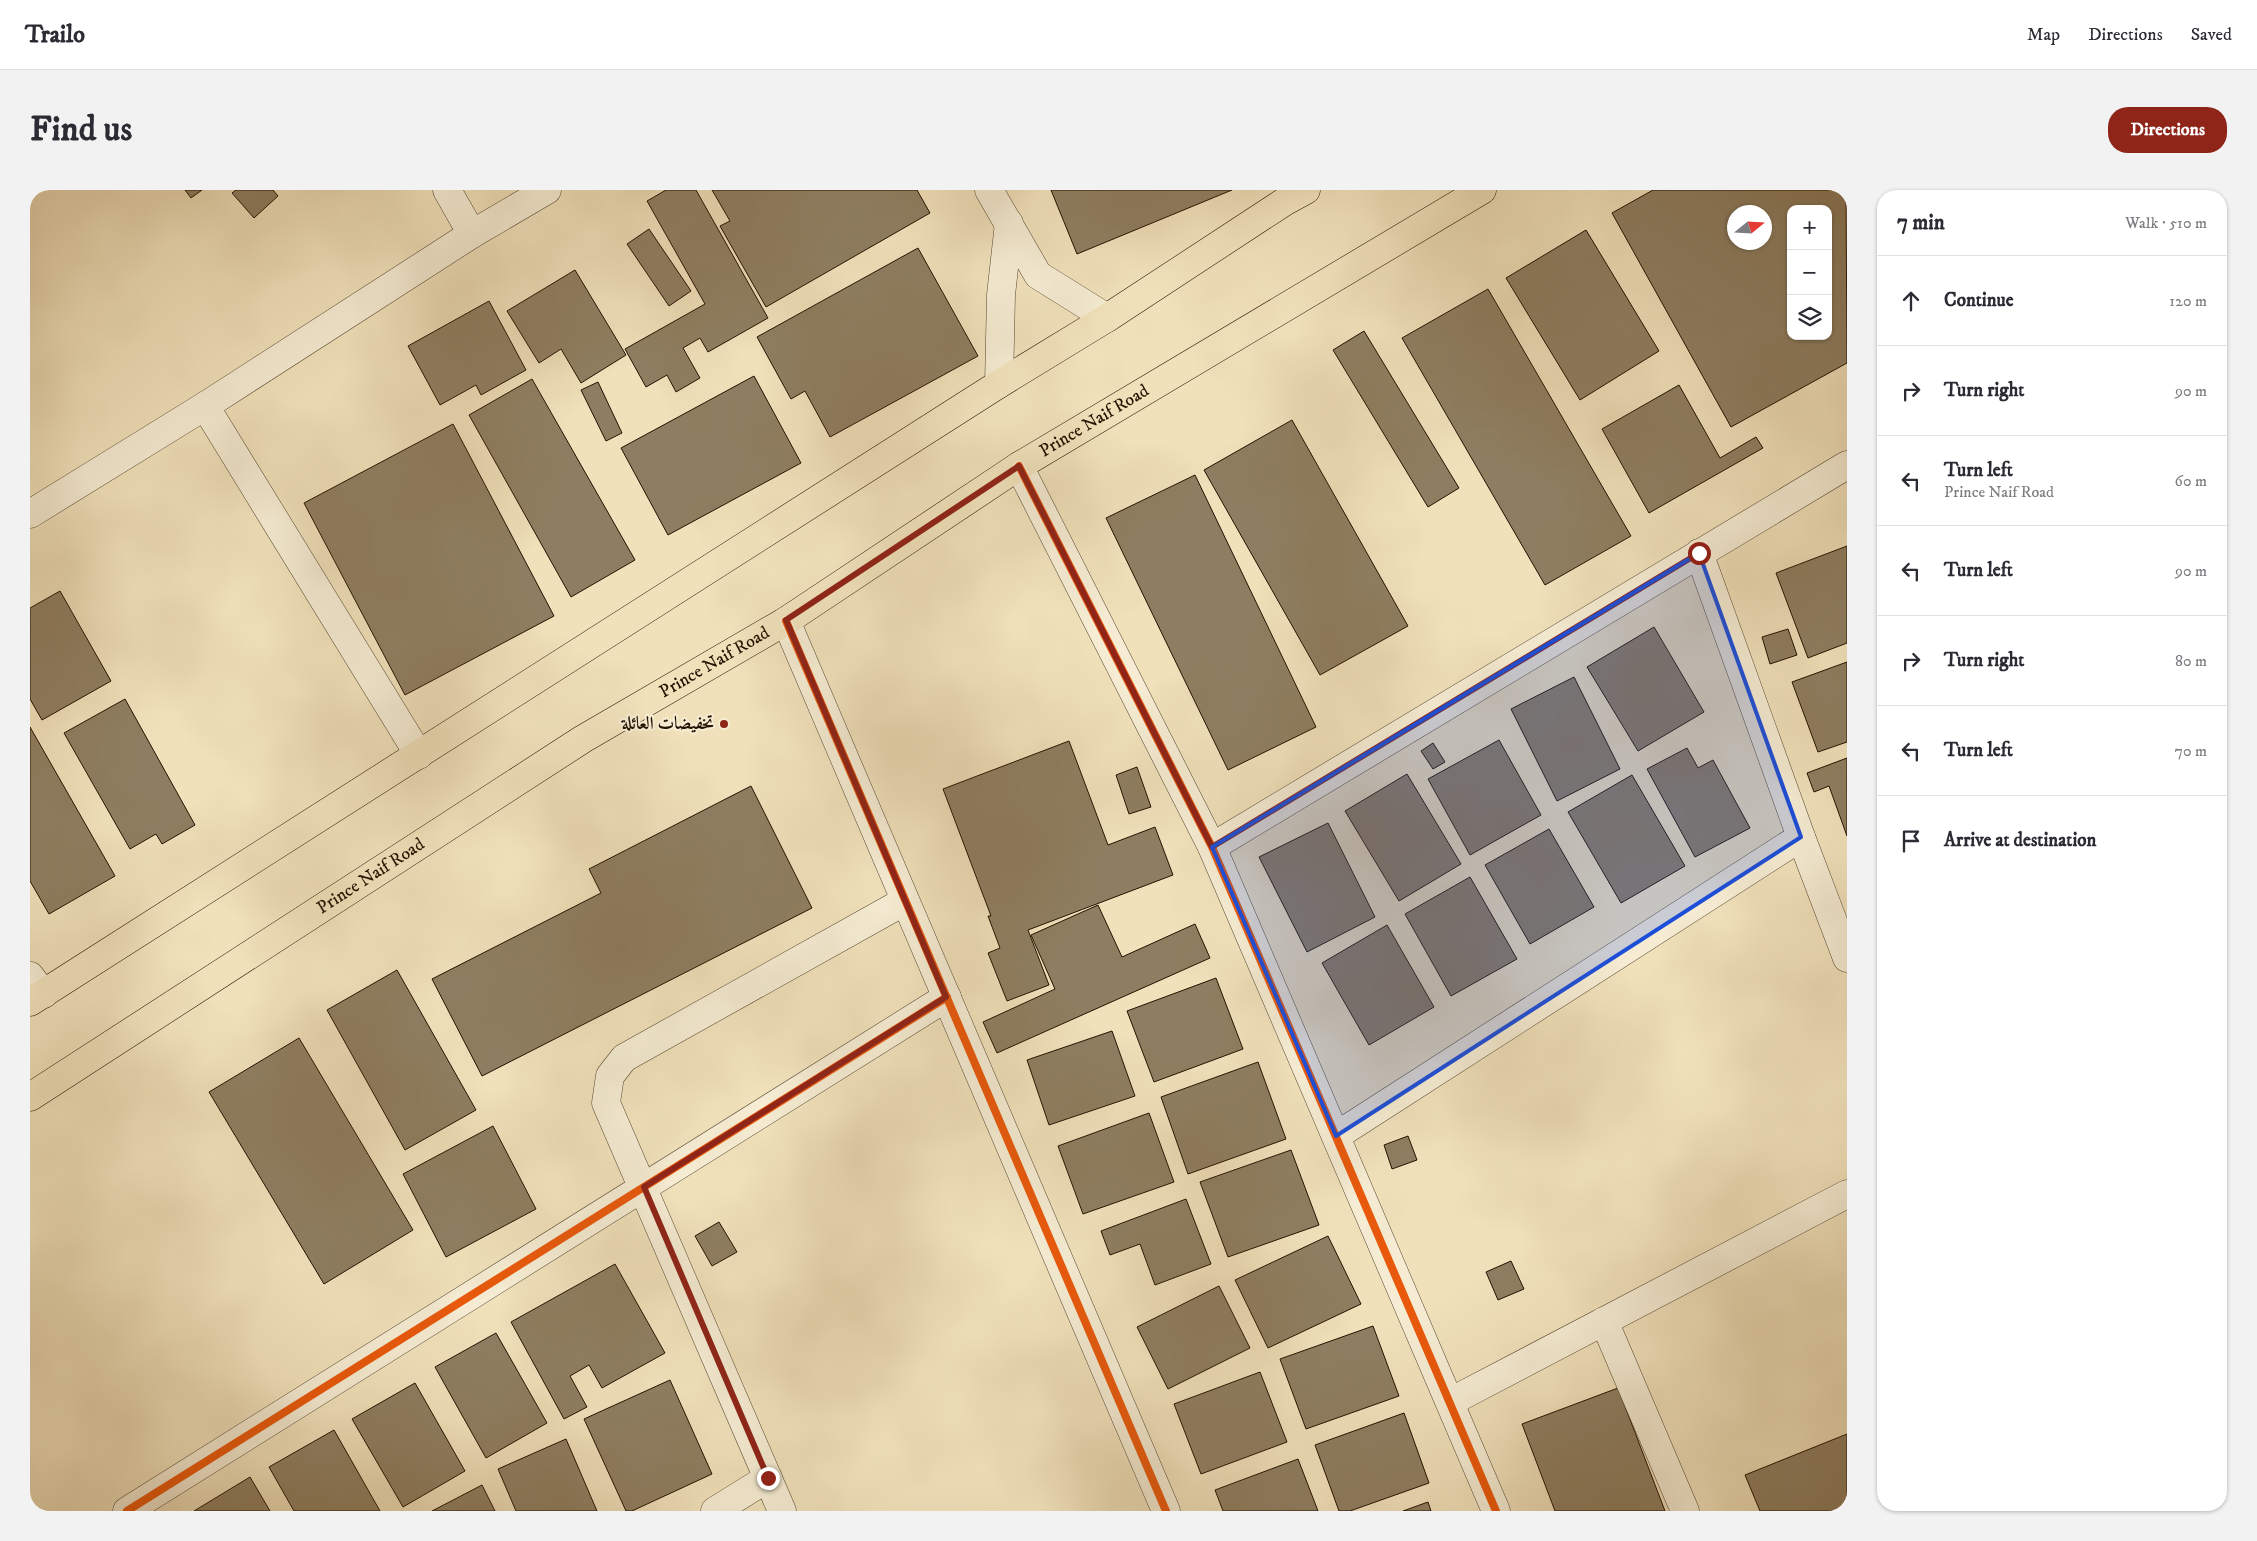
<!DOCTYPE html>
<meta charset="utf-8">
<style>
:root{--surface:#fff;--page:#f2f2f3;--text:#2b2b33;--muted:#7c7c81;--line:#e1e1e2;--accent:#8f2418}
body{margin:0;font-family:"IM FELL DW Pica",Amiri,serif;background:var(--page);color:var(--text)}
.controls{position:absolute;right:15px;top:15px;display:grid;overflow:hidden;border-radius:10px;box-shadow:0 1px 4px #0004}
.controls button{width:45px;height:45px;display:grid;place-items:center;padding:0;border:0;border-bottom:1px solid var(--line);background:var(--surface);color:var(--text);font:25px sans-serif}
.compass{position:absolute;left:1697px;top:15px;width:45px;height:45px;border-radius:50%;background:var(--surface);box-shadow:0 1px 4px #0004;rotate:72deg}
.stop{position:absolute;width:15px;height:15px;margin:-11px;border:4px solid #8f2418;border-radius:50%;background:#fff}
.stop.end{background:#8f2418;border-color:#fff;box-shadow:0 1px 5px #0008}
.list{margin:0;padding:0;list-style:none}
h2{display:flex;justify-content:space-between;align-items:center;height:65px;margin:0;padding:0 20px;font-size:21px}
h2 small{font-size:16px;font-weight:400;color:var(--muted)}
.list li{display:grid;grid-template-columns:32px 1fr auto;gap:15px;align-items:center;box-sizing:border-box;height:90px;padding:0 20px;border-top:1px solid var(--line)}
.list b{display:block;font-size:19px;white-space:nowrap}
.list p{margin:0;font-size:16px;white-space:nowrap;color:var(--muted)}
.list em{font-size:16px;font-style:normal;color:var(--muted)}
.icon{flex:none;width:28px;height:28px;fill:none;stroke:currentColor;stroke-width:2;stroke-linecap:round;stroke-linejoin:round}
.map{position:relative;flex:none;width:1817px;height:1321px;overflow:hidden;border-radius:20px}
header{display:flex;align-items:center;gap:30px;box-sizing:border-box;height:70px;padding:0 25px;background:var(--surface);border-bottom:1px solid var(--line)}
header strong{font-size:24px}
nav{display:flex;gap:28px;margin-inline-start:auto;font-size:18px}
.intro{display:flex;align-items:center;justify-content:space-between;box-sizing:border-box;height:120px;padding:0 30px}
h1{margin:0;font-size:35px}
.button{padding:12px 22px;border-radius:20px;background:var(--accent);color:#fff;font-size:18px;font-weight:700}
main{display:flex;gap:30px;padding:0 30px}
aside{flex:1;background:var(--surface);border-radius:20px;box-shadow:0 1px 4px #0004}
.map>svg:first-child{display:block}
</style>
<header>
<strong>Trailo</strong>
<nav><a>Map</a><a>Directions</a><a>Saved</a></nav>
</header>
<div class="intro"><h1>Find us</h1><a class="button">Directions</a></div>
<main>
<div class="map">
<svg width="1817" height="1321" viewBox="0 0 1817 1321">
<rect width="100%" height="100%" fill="#f0e1bb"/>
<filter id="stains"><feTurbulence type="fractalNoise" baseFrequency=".004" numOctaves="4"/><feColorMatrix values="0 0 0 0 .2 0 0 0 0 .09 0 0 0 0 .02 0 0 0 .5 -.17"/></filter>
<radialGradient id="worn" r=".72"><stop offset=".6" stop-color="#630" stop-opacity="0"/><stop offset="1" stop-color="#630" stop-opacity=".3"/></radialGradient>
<g fill="#8e7e61" stroke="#231200" fill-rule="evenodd">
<polygon points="155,0 172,0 161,8"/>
<polygon points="206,0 243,0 248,6 224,28 202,3"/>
<polygon points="636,0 666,0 738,128 678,162 670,148 653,158 670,188 646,202 637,185 616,197 595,159 675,114 617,11"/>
<polygon points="682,0 887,0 900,23 736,117 690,36 700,31"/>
<polygon points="1021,0 1202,0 1047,64"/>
<path d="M 1623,0 L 1816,0 L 1817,173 L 1701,237 L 1582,23 ZM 1761,19 L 1798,19 L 1798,146 L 1761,146 ZM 1704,22 L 1734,22 L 1734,52 L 1704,52 Z"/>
<polygon points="619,39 661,101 639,116 597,54"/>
<polygon points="1556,40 1629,161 1550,210 1476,88"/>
<polygon points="888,58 948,166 800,247 775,201 761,209 727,147"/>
<polygon points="545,80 596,165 551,193 531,159 509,173 477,121"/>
<polygon points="1458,99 1601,346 1515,395 1372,148"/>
<polygon points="459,111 496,180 451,205 446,195 410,215 378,156"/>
<polygon points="1334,141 1429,298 1398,317 1303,160"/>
<polygon points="724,186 771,273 638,345 591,258"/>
<polygon points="502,189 605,370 541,407 439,225"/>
<polygon points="568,192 592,243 576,251 551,200"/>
<polygon points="1649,195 1690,268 1726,247 1733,258 1619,323 1572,239"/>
<polygon points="1262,230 1378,436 1290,485 1174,280"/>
<polygon points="423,234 524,426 375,505 274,313"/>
<polygon points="1165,285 1286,537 1198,580 1076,328"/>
<polygon points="1817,356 1817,453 1778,468 1746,383"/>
<polygon points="30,401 81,491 12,530 0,509 0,418"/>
<polygon points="1624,437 1674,522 1608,561 1557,477"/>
<polygon points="1758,439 1767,465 1740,474 1732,447"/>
<polygon points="1817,472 1817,552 1788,562 1762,492"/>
<polygon points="1544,487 1590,579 1527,611 1481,519"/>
<polygon points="95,509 165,635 132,654 126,644 100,659 34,543"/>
<polygon points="0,537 85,686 19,724 0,691"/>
<polygon points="1469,550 1511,625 1440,665 1398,589"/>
<polygon points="1039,551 1078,655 1125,637 1143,685 998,740 1019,795 977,811 958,763 970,758 958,726 961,726 913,599"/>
<polygon points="1403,553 1415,572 1403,579 1391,561"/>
<polygon points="1657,558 1668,578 1683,570 1720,638 1665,667 1617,579"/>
<polygon points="1817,568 1817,646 1799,596 1784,602 1777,583"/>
<polygon points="1107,577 1121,617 1099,624 1086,585"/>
<polygon points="1377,584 1431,674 1369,711 1315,621"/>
<polygon points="1602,585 1655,676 1591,713 1538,622"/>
<polygon points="721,596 782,718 452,886 402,789 571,703 559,679"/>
<polygon points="1298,633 1345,727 1277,762 1229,667"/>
<polygon points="1519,639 1564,717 1500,754 1455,675"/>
<polygon points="1440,687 1487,769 1421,806 1375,724"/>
<polygon points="1068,715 1092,767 1165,734 1180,768 967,863 953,832 1025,799 1001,745"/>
<polygon points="1357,735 1404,817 1339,855 1292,773"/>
<polygon points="367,780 446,920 375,960 297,820"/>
<polygon points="1186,788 1213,859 1124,892 1097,821"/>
<polygon points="1082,841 1105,906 1019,935 997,870"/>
<polygon points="269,848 383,1040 294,1094 179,902"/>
<polygon points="1228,872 1256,949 1158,984 1131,907"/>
<polygon points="1119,923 1144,992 1053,1024 1028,956"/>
<polygon points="463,936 506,1019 416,1067 373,984"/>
<polygon points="1378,946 1387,970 1362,979 1354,955"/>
<polygon points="1261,960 1289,1035 1198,1067 1170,992"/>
<polygon points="1156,1009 1181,1074 1125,1095 1110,1054 1080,1065 1071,1041"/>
<polygon points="689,1032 707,1062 682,1076 665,1046"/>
<polygon points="1298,1046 1331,1114 1238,1158 1205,1090"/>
<polygon points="1481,1071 1494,1099 1468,1110 1456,1082"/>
<polygon points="585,1074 635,1163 572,1198 559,1175 540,1186 557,1217 534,1229 481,1132"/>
<polygon points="1189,1096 1220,1158 1138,1199 1107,1137"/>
<polygon points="1343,1136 1369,1206 1276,1239 1250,1169"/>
<polygon points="466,1143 517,1233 456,1268 405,1177"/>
<polygon points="1230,1182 1257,1252 1171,1284 1144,1214"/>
<polygon points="640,1190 682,1284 602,1321 596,1321 554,1229"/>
<polygon points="385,1193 435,1281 373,1317 322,1229"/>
<polygon points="1588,1198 1635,1321 1525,1321 1492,1234"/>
<polygon points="1374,1223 1399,1293 1320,1321 1309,1321 1285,1255"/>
<polygon points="304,1240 350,1321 264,1321 239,1277"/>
<polygon points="1817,1244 1817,1321 1730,1321 1715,1285"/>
<polygon points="536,1249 567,1321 486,1321 468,1279"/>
<polygon points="1268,1269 1288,1321 1193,1321 1185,1300"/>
<polygon points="220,1287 240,1321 164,1321"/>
<polygon points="452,1295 465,1321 402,1321"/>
<polygon points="1398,1312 1401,1321 1373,1321"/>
</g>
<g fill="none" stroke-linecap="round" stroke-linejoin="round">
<g stroke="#56462f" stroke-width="29">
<g id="minor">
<polyline points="417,0 442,44"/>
<polyline points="959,0 1008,85 1077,128"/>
<polyline points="969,194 971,105 979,33"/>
<polyline points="175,216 389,565"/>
<polyline points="989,276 1182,657 1466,1321"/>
<polyline points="0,324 175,216 442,44 517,0"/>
<polyline points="1669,363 1771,647 1817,768"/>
<polyline points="756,431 1136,1321"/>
<polyline points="1182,657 1817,275"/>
<polyline points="0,786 14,804"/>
<polyline points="1306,946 1771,647"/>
<polyline points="1574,1131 1655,1321"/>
<polyline points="1420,1212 1817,1004"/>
<polyline points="97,1321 917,807"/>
<polyline points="685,1321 738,1288"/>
<polyline points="752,1321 576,913 580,886 594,868 875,711"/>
</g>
</g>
<g stroke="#231200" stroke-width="29">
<g id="major">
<polyline points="0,812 969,194 1077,128 1254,12 1276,0"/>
<path id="s1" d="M 0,907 L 553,549 L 756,431 L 989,276 L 1452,0"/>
</g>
</g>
<use href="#minor" stroke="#f5ecd3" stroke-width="28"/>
<use href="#major" stroke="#f0e1bb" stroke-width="28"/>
<g stroke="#f5ecd3" stroke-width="11">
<g id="cycleway">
<polyline points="989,276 1182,657 1466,1321"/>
<polyline points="756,431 1136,1321"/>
<polyline points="97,1321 917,807"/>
</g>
</g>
<use href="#cycleway" stroke="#e8590c" stroke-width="8"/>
</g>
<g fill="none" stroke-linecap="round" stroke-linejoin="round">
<polyline stroke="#8f2418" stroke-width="6" points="738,1288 614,997 916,807 756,430 989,276 1182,657 1669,363"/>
</g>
<path fill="#1d4ed8" fill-opacity="0.2" stroke="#1d4ed8" stroke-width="4" stroke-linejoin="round" d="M 1669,363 L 1771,647 L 1306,946 L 1182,657 Z"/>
<circle fill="#8f2418" stroke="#f5ecd3" stroke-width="2" cx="694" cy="534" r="5"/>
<g text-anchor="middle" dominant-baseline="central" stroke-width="4" stroke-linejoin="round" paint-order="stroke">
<g font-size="18" fill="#231200" stroke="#f5ecd3">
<text stroke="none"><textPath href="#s1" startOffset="1261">Prince Naif Road</textPath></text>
<text stroke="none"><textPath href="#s1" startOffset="811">Prince Naif Road</textPath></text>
<text stroke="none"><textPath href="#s1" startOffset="406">Prince Naif Road</textPath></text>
</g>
<g font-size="18" font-weight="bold" fill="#231200" stroke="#f5ecd3" text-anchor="end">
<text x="684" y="534">تخفيضات العائلة</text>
</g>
</g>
<rect width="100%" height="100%" filter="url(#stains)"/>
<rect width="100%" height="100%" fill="url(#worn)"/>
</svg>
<div class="controls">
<button>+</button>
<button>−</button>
<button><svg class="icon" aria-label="layers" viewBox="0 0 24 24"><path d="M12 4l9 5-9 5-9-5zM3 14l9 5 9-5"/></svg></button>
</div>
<svg class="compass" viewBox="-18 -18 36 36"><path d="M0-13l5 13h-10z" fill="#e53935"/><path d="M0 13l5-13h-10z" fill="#7c7c81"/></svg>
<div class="stop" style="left:1669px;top:363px"></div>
<div class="stop end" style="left:738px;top:1288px"></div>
</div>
<aside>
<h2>7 min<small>Walk · 510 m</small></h2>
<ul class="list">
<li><svg class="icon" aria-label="ahead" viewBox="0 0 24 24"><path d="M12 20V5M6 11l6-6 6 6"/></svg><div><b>Continue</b></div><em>120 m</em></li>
<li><svg class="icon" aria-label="right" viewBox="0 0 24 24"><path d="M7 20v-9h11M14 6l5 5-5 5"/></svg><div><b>Turn right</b></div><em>90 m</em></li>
<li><svg class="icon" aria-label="left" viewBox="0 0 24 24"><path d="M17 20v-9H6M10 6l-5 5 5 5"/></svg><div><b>Turn left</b><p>Prince Naif Road</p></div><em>60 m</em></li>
<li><svg class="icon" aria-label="left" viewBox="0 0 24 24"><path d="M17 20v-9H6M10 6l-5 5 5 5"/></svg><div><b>Turn left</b></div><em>90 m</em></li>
<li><svg class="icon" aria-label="right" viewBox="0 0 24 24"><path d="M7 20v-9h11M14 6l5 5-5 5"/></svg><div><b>Turn right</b></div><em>80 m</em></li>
<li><svg class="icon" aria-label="left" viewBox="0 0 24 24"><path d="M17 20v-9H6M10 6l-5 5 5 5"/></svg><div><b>Turn left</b></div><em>70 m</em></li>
<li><svg class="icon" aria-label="arrive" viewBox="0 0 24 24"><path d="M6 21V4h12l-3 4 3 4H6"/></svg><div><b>Arrive at destination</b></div></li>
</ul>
</aside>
</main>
